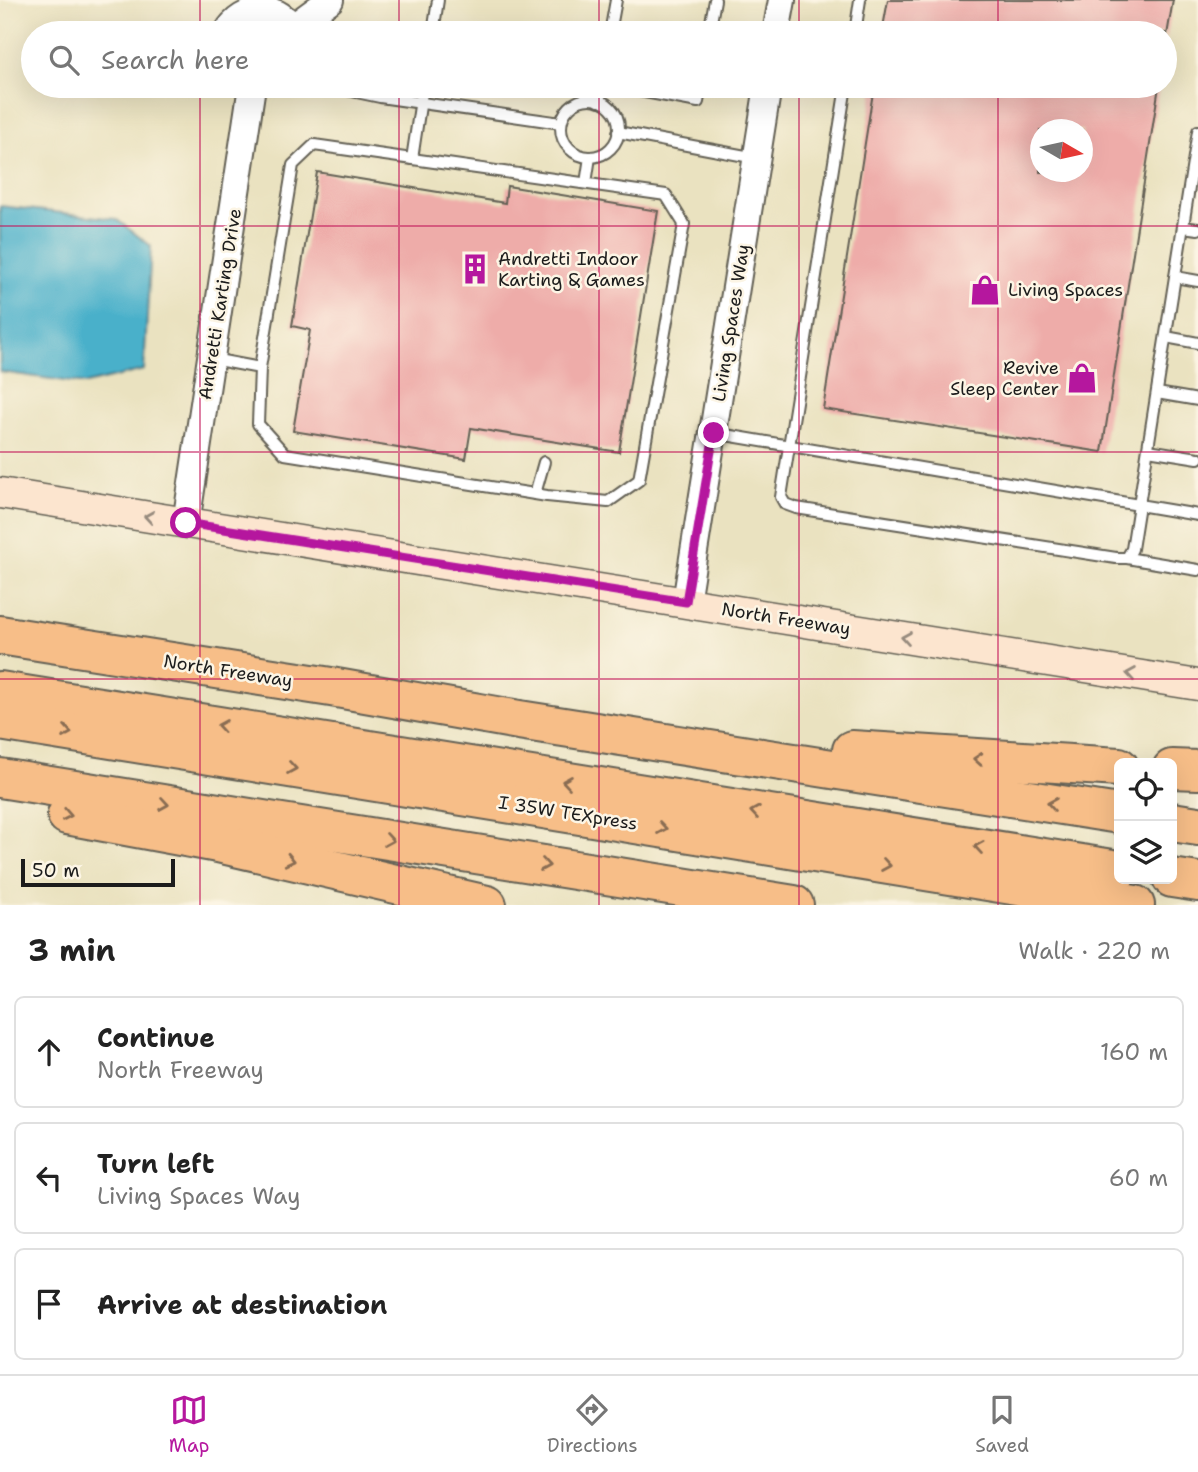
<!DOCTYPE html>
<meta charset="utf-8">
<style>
:root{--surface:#fff;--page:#f6f6f6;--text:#222;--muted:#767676;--line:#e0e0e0;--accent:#b5179e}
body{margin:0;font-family:"Shantell Sans",sans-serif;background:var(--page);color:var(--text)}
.controls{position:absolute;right:21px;bottom:21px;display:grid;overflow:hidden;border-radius:10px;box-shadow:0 7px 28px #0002}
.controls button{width:63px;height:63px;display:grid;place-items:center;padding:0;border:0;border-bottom:2px solid var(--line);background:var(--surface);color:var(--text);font:35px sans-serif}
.compass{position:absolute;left:1030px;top:119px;width:63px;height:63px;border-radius:50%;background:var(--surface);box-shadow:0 7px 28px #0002;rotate:99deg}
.scale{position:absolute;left:21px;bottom:18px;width:154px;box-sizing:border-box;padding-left:7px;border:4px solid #1c1c1c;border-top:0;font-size:19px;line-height:24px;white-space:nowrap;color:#1c1c1c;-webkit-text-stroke:5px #fcf5e5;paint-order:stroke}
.stop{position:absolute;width:21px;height:21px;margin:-16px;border:5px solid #b5179e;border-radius:50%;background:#fff}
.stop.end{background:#b5179e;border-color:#fff;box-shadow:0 2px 7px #0008}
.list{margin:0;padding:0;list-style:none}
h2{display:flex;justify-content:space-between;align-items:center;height:91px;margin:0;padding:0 28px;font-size:30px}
h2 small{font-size:23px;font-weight:400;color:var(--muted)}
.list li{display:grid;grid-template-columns:46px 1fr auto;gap:21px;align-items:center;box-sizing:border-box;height:112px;margin:0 14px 14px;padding:0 14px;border:2px solid var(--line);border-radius:10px}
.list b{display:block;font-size:26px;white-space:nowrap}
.list p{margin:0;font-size:23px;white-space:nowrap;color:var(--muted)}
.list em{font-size:23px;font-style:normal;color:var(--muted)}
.icon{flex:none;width:38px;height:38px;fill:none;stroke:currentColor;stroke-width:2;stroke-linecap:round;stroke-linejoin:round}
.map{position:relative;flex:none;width:1198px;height:905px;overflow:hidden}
.search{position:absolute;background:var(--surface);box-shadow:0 7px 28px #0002;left:21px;right:21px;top:21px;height:77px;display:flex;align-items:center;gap:18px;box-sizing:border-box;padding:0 24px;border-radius:38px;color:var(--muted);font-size:26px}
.sheet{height:469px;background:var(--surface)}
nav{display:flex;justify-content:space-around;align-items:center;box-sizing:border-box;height:98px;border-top:2px solid var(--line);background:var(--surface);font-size:19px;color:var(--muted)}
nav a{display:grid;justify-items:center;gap:4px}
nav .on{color:var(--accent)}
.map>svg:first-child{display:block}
</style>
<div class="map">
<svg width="1198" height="905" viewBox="0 0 1198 905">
<rect width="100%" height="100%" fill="#fcf5e5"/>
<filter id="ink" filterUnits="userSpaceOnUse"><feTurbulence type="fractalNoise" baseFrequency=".0143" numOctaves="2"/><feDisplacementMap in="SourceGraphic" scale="14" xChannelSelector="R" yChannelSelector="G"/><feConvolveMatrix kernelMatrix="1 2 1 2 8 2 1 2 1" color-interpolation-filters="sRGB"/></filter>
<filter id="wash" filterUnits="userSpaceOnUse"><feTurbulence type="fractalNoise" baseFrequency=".00686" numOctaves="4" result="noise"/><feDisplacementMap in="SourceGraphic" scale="28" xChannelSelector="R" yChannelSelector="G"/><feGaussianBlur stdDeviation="1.57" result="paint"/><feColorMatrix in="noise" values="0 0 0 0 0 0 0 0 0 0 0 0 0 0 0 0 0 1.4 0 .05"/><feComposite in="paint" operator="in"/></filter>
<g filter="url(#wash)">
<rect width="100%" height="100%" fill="#eae2c0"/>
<polygon fill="#4ab0ca" stroke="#336673" stroke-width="2" points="0,206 116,219 151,246 144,370 86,384 0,372"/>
<g id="blocks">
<g fill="#eeaca9" fill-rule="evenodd">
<polygon points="888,0 1173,0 1166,41 1165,33 882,33"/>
<path d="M 874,86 L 1159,86 L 1102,452 L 823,409 ZM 1040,130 L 1082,130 L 1082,172 L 1040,172 Z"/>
<polygon points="317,172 505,203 507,186 658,211 619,452 471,428 466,459 293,431 310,330 292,326"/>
</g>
</g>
</g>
<g filter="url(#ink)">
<use href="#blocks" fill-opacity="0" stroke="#646155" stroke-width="2"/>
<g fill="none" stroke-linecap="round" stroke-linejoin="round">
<g stroke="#646155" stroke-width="14">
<g id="service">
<polyline points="433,33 438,0"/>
<polyline points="610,33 616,0"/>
<polyline points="709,33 715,0"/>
<polyline points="855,33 860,0"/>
<polyline points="311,86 328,86 380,97 561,123"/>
<polyline points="613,86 698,102 701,86"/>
<polyline points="846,86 781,497 785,504 796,508 1116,558 1127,558 1132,549 1198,131"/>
<circle cx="590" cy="128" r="29"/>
<polyline points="599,101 602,86"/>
<polyline points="618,132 756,158"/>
<polyline points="412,159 423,86"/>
<polyline points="586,183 590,157"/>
<polyline points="1183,227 1198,229"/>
<polyline points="1175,277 1198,281"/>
<polyline points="1166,337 1198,343"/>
<polyline points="212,359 260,368 258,424 285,454 547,496 608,502 639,480 684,224 666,195 314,145 293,165 260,368"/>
<polyline points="1157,393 1198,400"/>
<polyline points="714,433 1198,515"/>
<polyline points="1148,450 1198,458"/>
<polyline points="535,494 544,462"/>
<polyline points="1127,558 1198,570"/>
</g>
</g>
<g stroke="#646155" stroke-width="30">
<g id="tertiary">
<polyline points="293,27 330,0"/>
<path d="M 227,33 C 242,6 281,1 295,33"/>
<polyline points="776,33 782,0"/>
<polyline points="186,523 252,86"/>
<polyline points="686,602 768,86"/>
</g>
</g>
<g stroke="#646155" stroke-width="33">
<polyline id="secondary" points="0,493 1198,685"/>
</g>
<g stroke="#646155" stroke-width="42">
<g id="motorway">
<polyline points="0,635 331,687 519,720 1119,814"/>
<polyline points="0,691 1119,870"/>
<polyline points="0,721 1135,905"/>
<polyline points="852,750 1119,767"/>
<polyline points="1172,769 1198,770"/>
<polyline points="0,778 794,905"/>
<polyline points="67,815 218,843 487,905"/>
<polyline points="1172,822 1198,826"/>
<polyline points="1172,878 1198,882"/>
</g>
</g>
<use href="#service" stroke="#fff" stroke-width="10"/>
<use href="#tertiary" stroke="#fff" stroke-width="26"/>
<use href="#secondary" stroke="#fce5cf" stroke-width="30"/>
<use href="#motorway" stroke="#f7be88" stroke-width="38"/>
</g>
<defs><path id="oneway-chevron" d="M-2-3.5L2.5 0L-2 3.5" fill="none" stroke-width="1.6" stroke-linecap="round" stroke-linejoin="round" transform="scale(1.75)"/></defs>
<g stroke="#978b7e">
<use href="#oneway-chevron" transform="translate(149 517) rotate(-171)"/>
<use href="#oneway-chevron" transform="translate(906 638) rotate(-171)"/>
<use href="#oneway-chevron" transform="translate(1131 674) rotate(-171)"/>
</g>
<g stroke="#8a6d52">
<use href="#oneway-chevron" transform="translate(222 726) rotate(-171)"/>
<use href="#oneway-chevron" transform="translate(67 732) rotate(9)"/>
<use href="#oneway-chevron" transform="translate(978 759) rotate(-176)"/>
<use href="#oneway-chevron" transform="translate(292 768) rotate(9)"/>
<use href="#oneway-chevron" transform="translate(567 782) rotate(-171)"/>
<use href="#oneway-chevron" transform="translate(164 804) rotate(9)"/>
<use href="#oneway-chevron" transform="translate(1052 804) rotate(-171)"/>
<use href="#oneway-chevron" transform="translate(755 812) rotate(-171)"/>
<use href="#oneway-chevron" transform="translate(67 815) rotate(11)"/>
<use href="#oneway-chevron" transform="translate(662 828) rotate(9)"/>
<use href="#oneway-chevron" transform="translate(389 840) rotate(9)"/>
<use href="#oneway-chevron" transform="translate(979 847) rotate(-171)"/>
<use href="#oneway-chevron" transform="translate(290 860) rotate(13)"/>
<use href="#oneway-chevron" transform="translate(545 865) rotate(9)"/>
<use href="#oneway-chevron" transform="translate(886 865) rotate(9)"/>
</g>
</g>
<g fill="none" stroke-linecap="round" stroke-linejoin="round" filter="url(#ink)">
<polyline stroke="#b5179e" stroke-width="9" points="186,523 686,602 714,433"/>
</g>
<path fill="none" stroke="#c2185b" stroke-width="2" stroke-opacity="0.55" d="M 200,0 L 200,33M 399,0 L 399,33M 599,0 L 599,33M 799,0 L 799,33M 998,0 L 998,33M 200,86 L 200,905M 399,86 L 399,905M 599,86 L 599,905M 799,86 L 799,905M 998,86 L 998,905M 0,226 L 1198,226M 0,452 L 1198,452M 0,679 L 1198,679"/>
<defs>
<g id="building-bare" transform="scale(2.415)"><path d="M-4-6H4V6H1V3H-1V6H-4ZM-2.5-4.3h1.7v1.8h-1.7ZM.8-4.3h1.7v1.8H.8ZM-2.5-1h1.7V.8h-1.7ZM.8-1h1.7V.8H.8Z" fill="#b5179e" stroke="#fcf5e5" stroke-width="2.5" paint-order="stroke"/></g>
<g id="shop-bare" transform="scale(2.415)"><path d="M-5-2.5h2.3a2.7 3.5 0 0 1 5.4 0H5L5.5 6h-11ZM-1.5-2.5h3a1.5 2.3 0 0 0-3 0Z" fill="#b5179e" stroke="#fcf5e5" stroke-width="2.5" paint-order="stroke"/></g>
</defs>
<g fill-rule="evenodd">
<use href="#building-bare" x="475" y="269"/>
<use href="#shop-bare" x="985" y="290"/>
<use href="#shop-bare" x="1082" y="378"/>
</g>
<g text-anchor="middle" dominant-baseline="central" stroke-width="5" stroke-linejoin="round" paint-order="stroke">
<g font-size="18" fill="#1c1c1c" stroke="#fcf5e5" text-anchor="start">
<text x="498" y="259">Andretti Indoor<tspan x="498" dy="21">Karting &amp; Games</tspan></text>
<text x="1008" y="290">Living Spaces</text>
<text x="1059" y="368" text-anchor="end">Revive<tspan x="1059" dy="21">Sleep Center</tspan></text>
</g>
<g font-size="18" fill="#1c1c1c" stroke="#fcf5e5">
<text transform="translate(220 304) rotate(-81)">Andretti Karting Drive</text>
<text transform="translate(731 323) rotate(-81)">Living Spaces Way</text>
<text transform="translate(786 619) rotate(9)">North Freeway</text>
<text transform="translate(228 671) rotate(9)">North Freeway</text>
<text transform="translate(568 813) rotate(9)">I 35W TEXpress</text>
</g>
</g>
</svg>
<div class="controls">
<button><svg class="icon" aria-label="locate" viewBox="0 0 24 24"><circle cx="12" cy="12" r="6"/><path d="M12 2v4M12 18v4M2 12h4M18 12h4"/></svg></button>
<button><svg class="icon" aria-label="layers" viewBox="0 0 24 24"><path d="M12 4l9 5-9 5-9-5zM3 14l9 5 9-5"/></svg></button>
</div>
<svg class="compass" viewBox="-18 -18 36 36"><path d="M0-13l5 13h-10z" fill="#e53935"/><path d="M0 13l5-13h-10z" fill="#767676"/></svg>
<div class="scale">50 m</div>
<div class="stop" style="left:186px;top:523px"></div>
<div class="stop end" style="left:714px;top:433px"></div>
<div class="search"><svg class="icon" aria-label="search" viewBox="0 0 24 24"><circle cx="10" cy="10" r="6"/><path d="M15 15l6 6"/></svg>Search here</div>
</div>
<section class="sheet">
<h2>3 min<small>Walk · 220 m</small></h2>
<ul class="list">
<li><svg class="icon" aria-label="ahead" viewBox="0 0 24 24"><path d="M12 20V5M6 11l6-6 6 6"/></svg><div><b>Continue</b><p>North Freeway</p></div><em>160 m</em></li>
<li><svg class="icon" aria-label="left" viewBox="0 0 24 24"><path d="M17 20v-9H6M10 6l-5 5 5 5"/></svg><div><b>Turn left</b><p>Living Spaces Way</p></div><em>60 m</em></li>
<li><svg class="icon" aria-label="arrive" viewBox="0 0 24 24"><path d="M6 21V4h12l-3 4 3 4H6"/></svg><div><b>Arrive at destination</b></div></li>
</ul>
</section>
<nav>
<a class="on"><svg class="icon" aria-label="map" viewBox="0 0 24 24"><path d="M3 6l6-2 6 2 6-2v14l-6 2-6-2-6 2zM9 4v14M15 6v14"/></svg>Map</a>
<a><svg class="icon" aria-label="directions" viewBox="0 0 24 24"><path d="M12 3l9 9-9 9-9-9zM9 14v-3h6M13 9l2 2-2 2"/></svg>Directions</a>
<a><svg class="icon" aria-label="saved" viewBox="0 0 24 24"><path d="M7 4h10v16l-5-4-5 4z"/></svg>Saved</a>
</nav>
